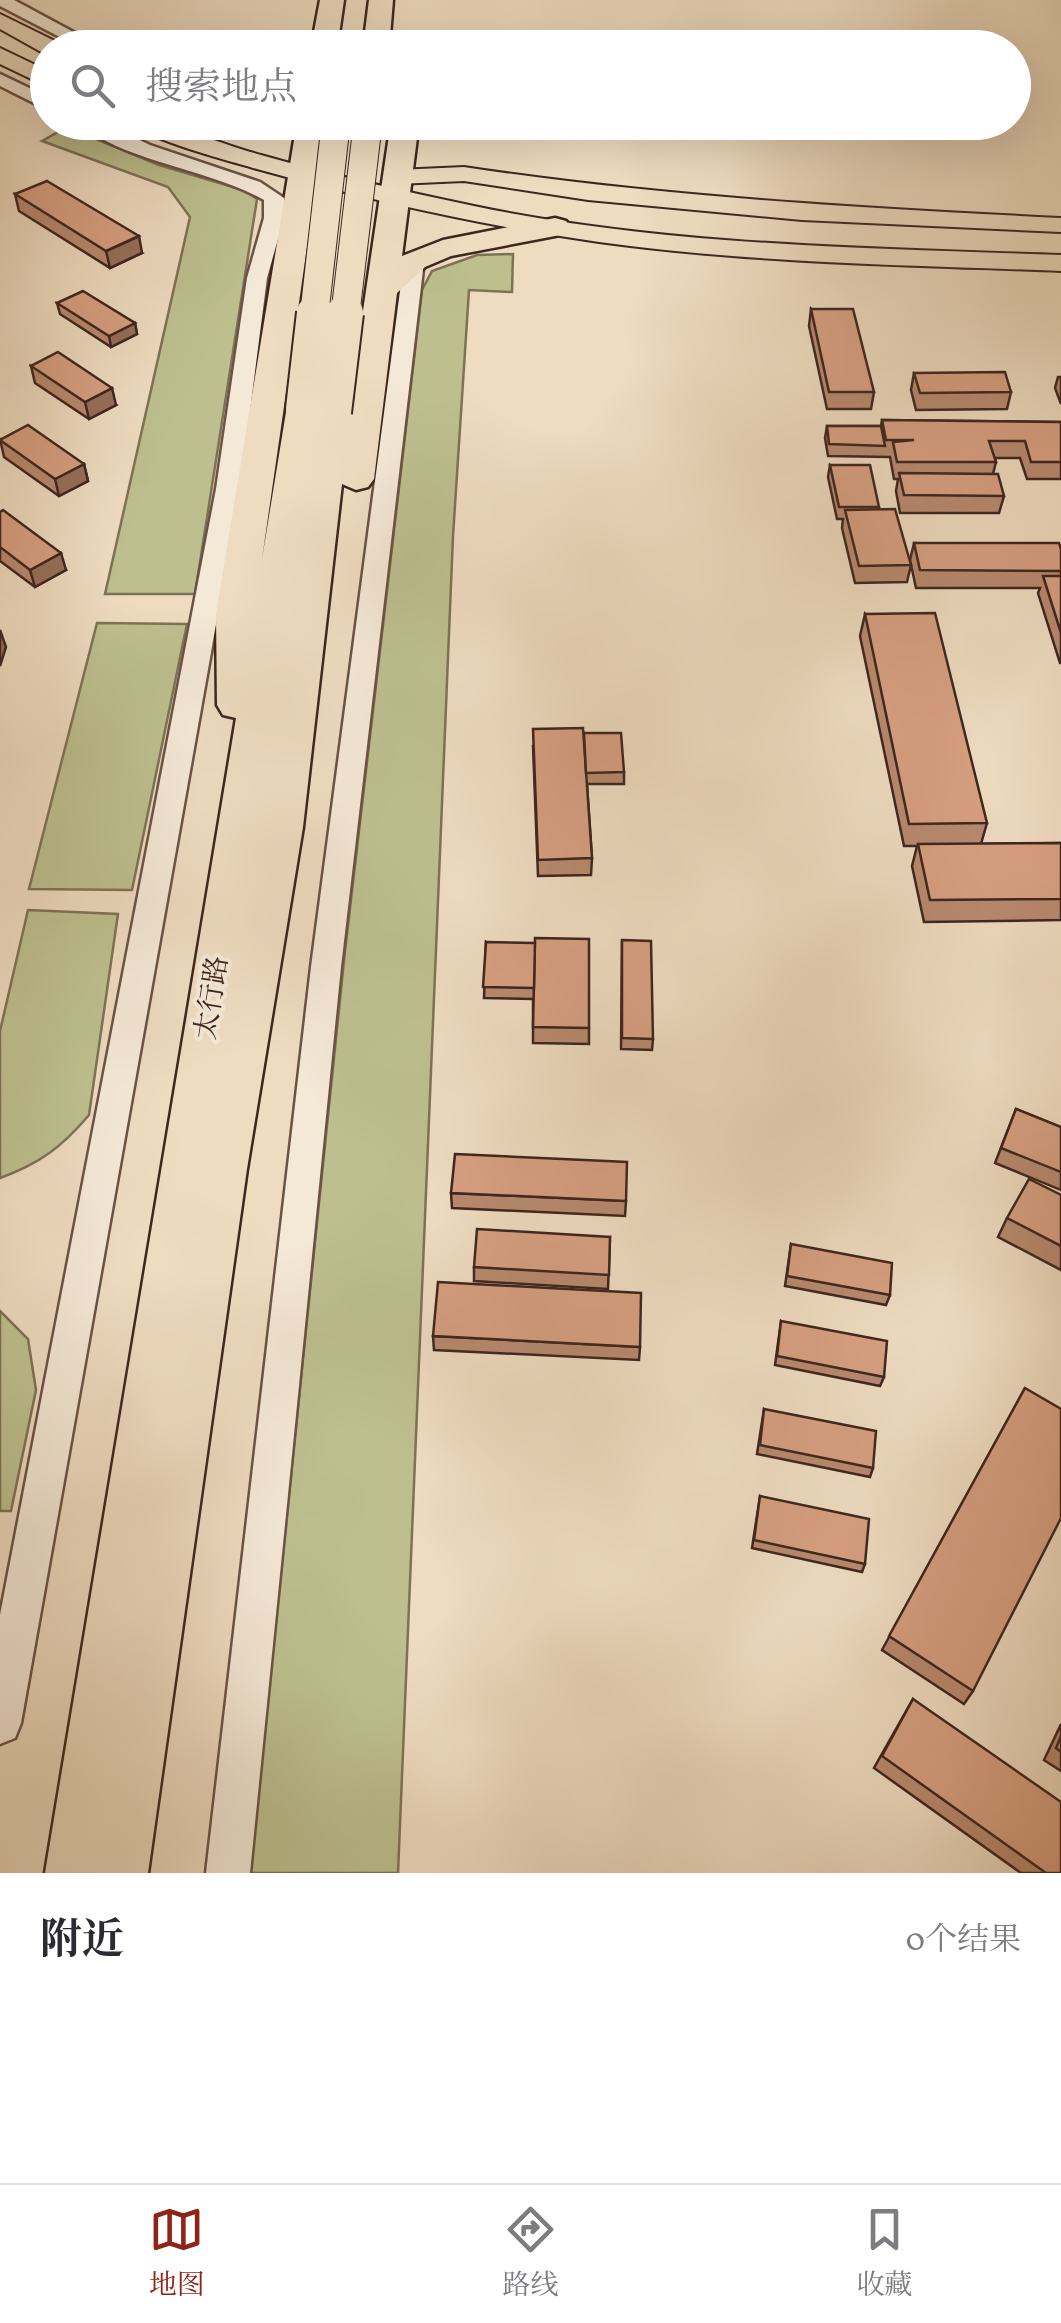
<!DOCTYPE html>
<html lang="zh">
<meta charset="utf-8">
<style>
:root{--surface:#fff;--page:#f7f7f7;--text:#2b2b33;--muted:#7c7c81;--line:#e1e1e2;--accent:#8f2418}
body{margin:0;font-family:Vollkorn,"Noto Serif SC",serif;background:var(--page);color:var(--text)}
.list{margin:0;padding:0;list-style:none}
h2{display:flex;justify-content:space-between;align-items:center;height:130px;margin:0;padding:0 40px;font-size:42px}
h2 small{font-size:32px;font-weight:400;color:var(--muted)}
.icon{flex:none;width:55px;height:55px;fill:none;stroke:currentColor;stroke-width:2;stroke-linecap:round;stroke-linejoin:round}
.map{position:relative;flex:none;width:1061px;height:1873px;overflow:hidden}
.search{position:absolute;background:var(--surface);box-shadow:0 10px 40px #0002;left:30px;right:30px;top:30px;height:110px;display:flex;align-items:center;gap:25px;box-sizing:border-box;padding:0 35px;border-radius:55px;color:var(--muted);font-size:38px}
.sheet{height:310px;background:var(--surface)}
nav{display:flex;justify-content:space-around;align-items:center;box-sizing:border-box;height:140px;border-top:2px solid var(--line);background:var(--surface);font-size:28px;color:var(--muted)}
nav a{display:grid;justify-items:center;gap:5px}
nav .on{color:var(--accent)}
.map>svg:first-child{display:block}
</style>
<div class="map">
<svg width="1061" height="1873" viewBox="0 0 1061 1873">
<rect width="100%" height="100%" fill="#eedbc0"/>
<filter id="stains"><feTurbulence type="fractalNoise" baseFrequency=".002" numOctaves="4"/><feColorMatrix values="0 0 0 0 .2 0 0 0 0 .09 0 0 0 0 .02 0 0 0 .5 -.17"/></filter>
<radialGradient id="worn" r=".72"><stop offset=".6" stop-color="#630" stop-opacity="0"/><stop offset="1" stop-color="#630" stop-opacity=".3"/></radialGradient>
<g fill="#bdbf8f" stroke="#7e7256" stroke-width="2.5">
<polygon points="67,127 159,165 243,190 257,199 195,594 105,594 190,217 168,187 42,141"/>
<polygon points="513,254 512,292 469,290 453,536 398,1873 250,1873 345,951 422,290 432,271 477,255"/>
<polygon points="97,623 187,624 132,890 29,889"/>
<path d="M 28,910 L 118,914 L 89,1115 C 62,1147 39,1164 0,1178 L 0,1031 Z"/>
<polygon points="0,1311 28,1339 36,1390 11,1511 0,1511"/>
</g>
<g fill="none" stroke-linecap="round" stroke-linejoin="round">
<g stroke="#6a5346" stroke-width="5">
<g id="minor">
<polygon points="0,0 14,0 103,48 81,48 0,6"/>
<polygon points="0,74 48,97 48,110 0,86"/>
<path d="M 77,122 L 102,122 L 150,145 L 260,182 L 284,198 L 284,218 L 267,278 L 240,489 L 21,1723 L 15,1738 L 0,1744 L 0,1615 L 216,489 L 247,278 L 264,218 L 264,200 C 210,169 123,162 77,122 Z"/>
<polygon points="414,255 424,261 341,967 250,1873 206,1873 311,967 404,261"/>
</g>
</g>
<g stroke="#3e261e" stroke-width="4">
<g id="major">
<polygon points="0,14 59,43 61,48 48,48 48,54 43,53 0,29"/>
<polygon points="0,48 48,71 48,87 0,64"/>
<path d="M 130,122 C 177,122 216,143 261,155 C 331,175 402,191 474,206 C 666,246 866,248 1061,255 L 1061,271 C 907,265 751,263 599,242 C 484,226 369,200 257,169 C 230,161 148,140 130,122 Z"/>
<path d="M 464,167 C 662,197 861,208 1061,218 L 1061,232 L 802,220 L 588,200 L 464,181 L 397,184 L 385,177 L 397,170 Z"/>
</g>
</g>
<g stroke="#3e261e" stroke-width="5">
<g id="highway">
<polygon points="320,0 344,0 337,48 311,48"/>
<polygon points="369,0 393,0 389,48 363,48"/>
<polygon points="297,122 325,122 262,559 286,412 291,405 315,405 319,415 332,411 347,419 391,122 419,122 402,256 443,240 555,218 566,221 570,227 566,233 555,236 451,256 425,267 397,293 374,479 368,487 356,490 342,484 303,827 247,1169 148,1873 45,1873 236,718 223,715 217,705 216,614"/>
</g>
</g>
<use href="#minor" fill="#f4e8d6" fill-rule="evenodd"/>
<use href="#major" fill="#eedbc0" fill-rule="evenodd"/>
<use href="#highway" fill="#eedbc0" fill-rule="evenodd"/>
<g stroke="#3e261e" stroke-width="30" stroke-linecap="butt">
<g id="highway-bridge-far1">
<polyline points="314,316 336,122"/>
<polyline points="345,316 368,122"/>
</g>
</g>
<g stroke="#3e261e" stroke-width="40" stroke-linecap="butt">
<g id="highway-bridge">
<polyline points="304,409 315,313"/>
<polyline points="333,412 345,313"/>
</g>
</g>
<use href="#highway-bridge-far1" stroke="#eedbc0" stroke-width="28"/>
<use href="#highway-bridge" stroke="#eedbc0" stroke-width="36"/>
</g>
<g fill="#b8896f" stroke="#3e261e" stroke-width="2.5">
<polygon points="15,194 142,253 110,268 19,211"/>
<polygon points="57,303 135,323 137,334 111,347 60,314"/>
<polygon points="811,309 874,392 871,409 827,409 809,326"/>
<polygon points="31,366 116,405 89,419 35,383"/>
<polygon points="914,373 1011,392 1007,409 916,410 911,390"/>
<polygon points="1058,377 1061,377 1061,404 1055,388"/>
<polygon points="882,420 1061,422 1061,479 1027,479 1020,458 995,458 996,462 993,474 1004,496 999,513 900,513 896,491 898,479 894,479 890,457 828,456 825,438 827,426 881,426"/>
<polygon points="0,439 84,464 88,481 59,496 4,457"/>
<polygon points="830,465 879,507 879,510 911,565 907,582 855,583 842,528 843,519 837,519 828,477"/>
<polygon points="0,512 66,570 35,587 0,561"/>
<polygon points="914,543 1061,549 1061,663 1060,663 1038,593 1040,588 916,588 910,560"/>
<polygon points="865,614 987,823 981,844 1061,843 1061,920 924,922 912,866 917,846 904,846 860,636"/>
<polygon points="584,733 624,772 624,784 587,784 592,858 591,875 538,876 533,746"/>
<polygon points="622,940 653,1039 652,1050 621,1049"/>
<polygon points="486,942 589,1028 589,1044 533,1043 533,999 484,998"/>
<polygon points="1016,1109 1061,1127 1061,1190 995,1163"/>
<polygon points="451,1193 626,1201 625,1216 452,1208"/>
<polygon points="1061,1195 1061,1270 998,1237 1007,1218"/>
<polygon points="610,1237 608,1289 474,1281 474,1267"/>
<polygon points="791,1244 890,1295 886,1305 785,1286"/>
<polygon points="781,1321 884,1377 880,1386 775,1365"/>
<polygon points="433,1336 640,1347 639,1360 434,1350"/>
<polygon points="1025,1388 973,1691 964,1704 882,1650"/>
<polygon points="764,1409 873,1468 870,1477 757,1454"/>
<polygon points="760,1496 865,1564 862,1572 752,1548"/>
<polygon points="913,1699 1061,1873 1021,1873 874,1768"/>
<polygon points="1061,1724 1061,1771 1044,1760"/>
</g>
<g fill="#966f5a" stroke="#3e261e" stroke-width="2.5">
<polygon points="139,236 142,253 110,268 106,251"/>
<polygon points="135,323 137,334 111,347 109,336"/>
<polygon points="112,388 116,405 89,419 85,402"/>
<polygon points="84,464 88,481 59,496 55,479"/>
<polygon points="61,553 66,570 35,587 30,570"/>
<polygon points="0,630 6,647 0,666"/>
</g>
<g fill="#d69f81" stroke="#3e261e" stroke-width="2.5">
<polygon points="47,181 139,236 106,251 15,194"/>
<polygon points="83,291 135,323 109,336 57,303"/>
<polygon points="811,309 853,309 874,392 829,392"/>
<polygon points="58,352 112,388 85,402 31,366"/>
<polygon points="1005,372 1011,392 920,393 914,373"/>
<polygon points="882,420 1061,422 1061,462 1031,462 1025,441 989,441 996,462 897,462 893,442 914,440 886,440"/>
<polygon points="28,425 84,464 55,479 0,440"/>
<polygon points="827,426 881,426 885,446 829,444"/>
<polygon points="830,465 870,465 879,507 839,507"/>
<polygon points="899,473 998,474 1004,496 904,495"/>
<polygon points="895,509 911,565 859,566 845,510"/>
<polygon points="3,510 61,553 30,570 0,547 0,512"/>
<polygon points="914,543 1059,543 1061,549 1061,571 920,570"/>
<polygon points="1043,576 1061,576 1061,633"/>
<polygon points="935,613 987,823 909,824 865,614"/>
<polygon points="583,728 592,858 538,860 533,729"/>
<polygon points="584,733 621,733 624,772 586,773"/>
<polygon points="1061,843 1061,899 930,900 918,844"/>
<polygon points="535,938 589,939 589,1028 533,1027"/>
<polygon points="622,940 651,941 653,1039 622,1038"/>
<polygon points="486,942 535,943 534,988 483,987"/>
<polygon points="1016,1109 1061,1127 1061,1172 1001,1148"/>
<polygon points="455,1154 627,1162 626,1201 451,1193"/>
<polygon points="1029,1179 1061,1195 1061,1246 1007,1218"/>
<polygon points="477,1229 610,1237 609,1275 474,1267"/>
<polygon points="791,1244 892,1263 890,1295 787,1276"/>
<polygon points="438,1282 641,1293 640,1347 433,1336"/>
<polygon points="781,1321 887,1341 884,1377 777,1356"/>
<polygon points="1025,1388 1061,1409 1061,1518 973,1691 889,1636"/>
<polygon points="764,1409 876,1431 873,1468 760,1445"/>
<polygon points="760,1496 869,1519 865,1564 754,1540"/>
<polygon points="913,1699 1061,1802 1061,1873 1046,1873 882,1756"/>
<polygon points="1061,1736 1061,1752 1056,1748"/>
</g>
<g text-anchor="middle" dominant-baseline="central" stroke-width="8" stroke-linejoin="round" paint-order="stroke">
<g font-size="28" fill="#3e261e" stroke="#f4e8d6">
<text transform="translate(213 998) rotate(-81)">太行路</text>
</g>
</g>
<rect width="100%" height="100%" filter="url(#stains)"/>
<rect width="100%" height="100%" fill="url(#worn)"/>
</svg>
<div class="search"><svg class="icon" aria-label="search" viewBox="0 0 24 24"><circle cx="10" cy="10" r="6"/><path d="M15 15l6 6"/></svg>搜索地点</div>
</div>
<section class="sheet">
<h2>附近<small>0个结果</small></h2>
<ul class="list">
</ul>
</section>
<nav>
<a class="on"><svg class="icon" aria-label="map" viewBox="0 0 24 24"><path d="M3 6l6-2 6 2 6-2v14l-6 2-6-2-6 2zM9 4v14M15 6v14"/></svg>地图</a>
<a><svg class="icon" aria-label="directions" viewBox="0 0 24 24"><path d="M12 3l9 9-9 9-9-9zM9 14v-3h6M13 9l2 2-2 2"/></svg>路线</a>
<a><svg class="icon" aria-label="saved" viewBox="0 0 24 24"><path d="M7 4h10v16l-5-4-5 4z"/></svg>收藏</a>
</nav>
